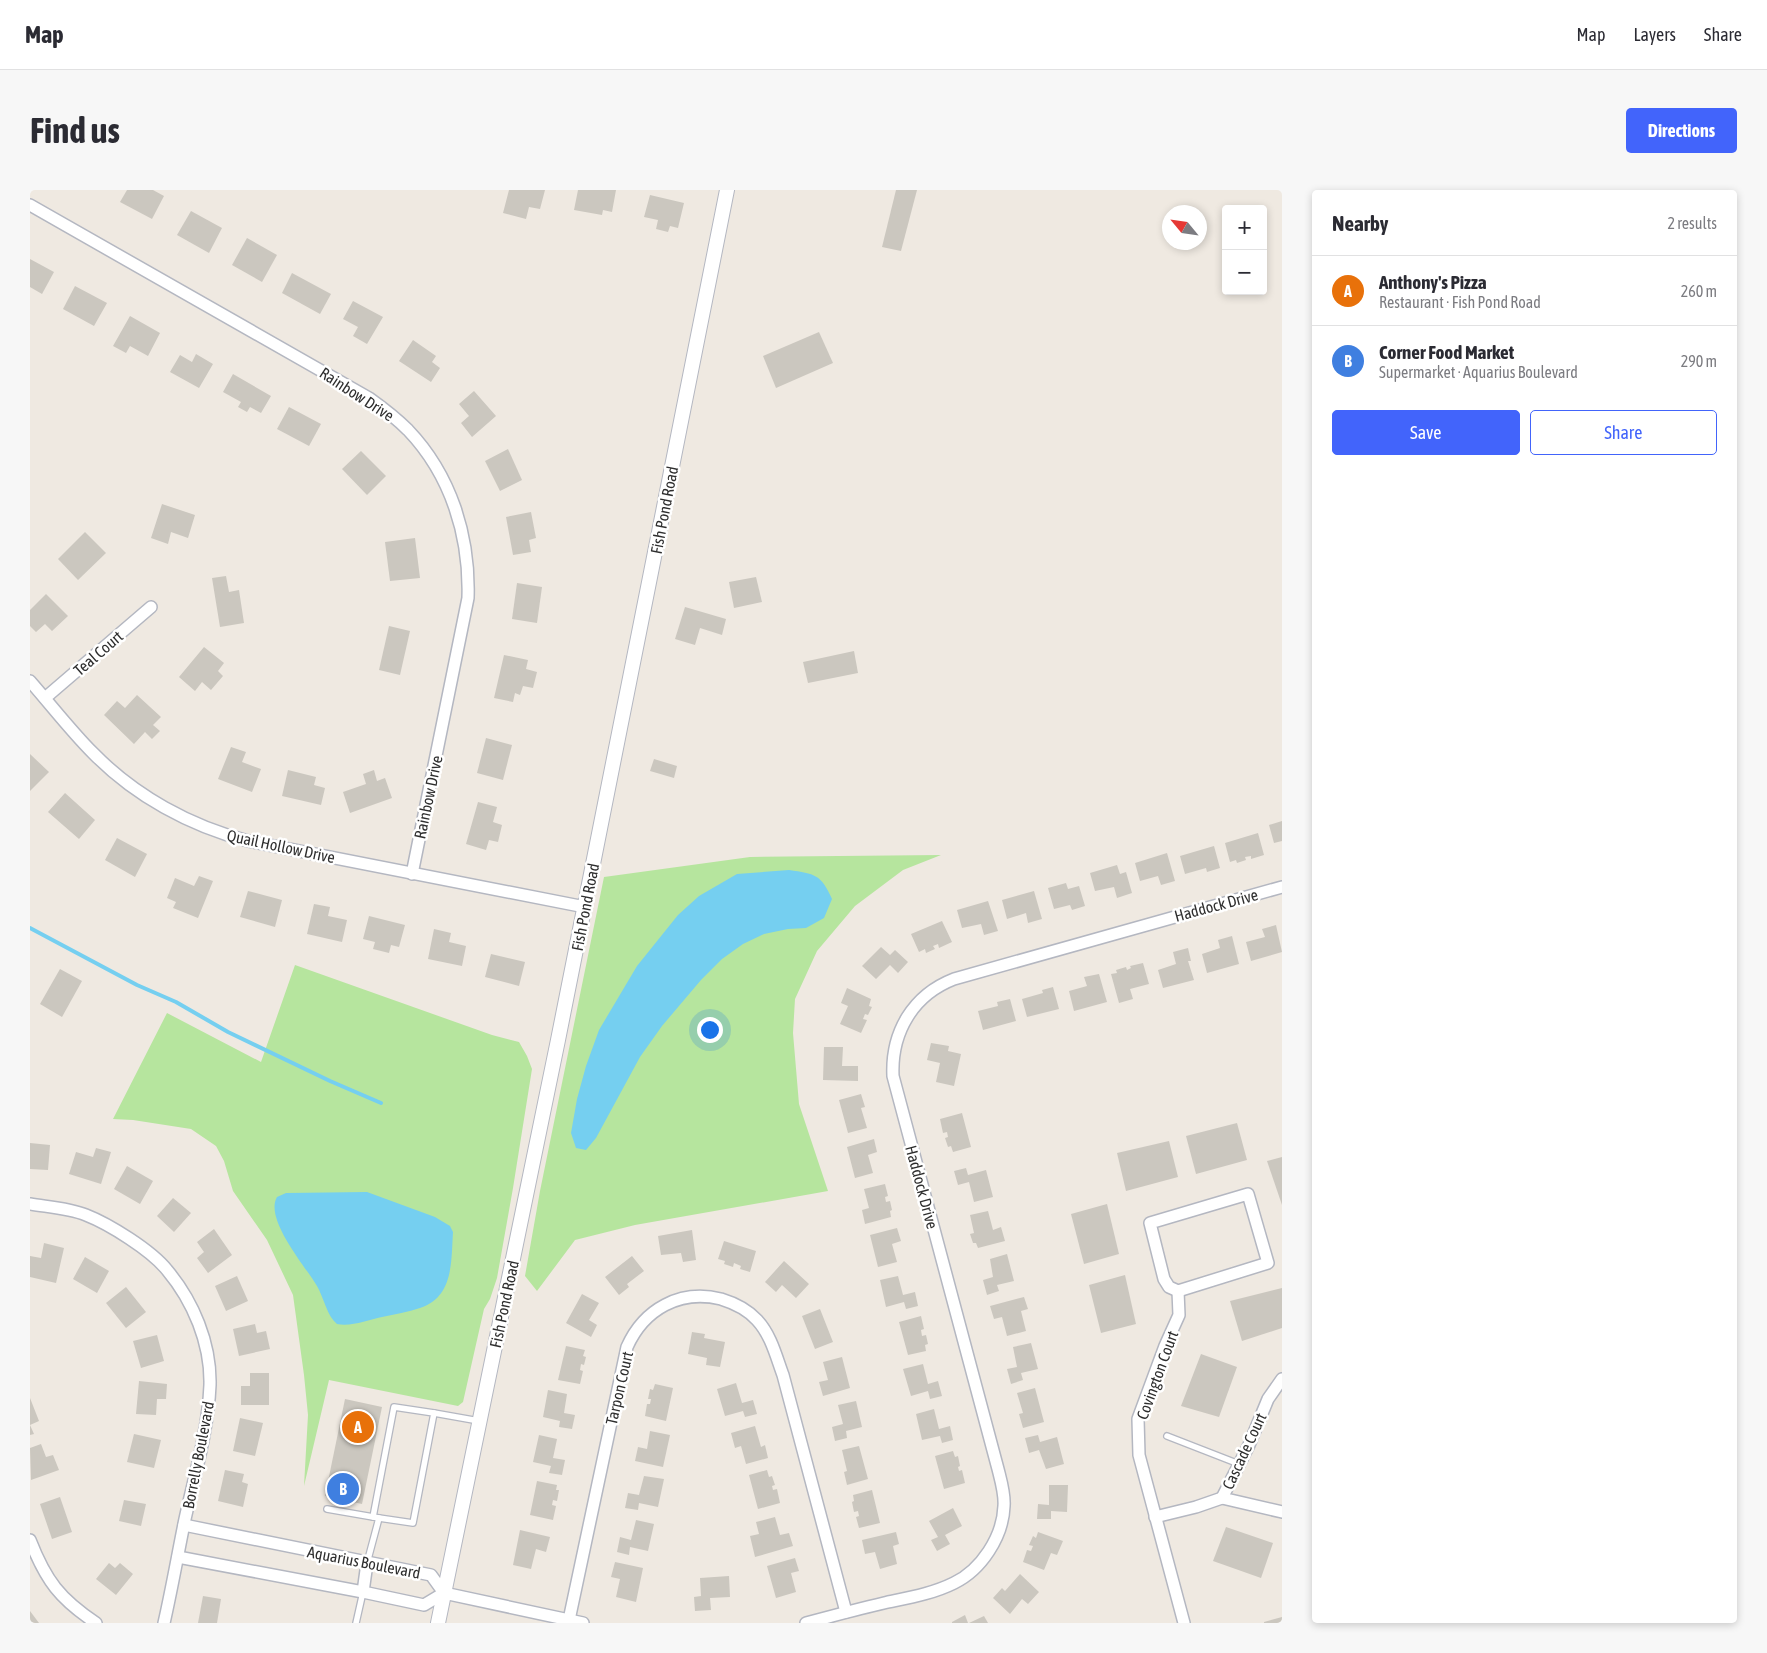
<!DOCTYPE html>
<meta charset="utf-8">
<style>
:root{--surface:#fff;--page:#f7f7f7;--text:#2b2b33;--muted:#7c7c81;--line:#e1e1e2;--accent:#4264fb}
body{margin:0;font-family:"Asap Condensed",sans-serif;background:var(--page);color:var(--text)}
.controls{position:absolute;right:15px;top:15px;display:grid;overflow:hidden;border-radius:5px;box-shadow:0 2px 8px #0003}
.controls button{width:45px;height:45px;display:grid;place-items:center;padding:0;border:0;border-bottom:1px solid var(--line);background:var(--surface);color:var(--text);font:25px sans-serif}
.compass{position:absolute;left:1132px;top:15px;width:45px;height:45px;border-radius:50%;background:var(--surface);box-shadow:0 2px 8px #0003;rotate:299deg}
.you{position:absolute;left:679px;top:839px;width:18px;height:18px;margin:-12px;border:4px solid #fff;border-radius:50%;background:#1a73e8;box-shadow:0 0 0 8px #1a73e833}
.badge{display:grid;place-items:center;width:32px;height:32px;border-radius:50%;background:var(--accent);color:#fff;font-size:16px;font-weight:700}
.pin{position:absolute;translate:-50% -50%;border:2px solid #fff;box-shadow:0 1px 5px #0006}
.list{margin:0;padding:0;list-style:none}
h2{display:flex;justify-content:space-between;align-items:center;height:65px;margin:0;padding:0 20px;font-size:21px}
h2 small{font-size:16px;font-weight:400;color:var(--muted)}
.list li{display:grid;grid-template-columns:32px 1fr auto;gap:15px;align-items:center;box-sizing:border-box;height:70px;padding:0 20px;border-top:1px solid var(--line)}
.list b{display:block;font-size:19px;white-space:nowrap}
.list p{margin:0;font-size:16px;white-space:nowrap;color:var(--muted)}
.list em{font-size:16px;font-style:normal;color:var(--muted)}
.actions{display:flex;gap:10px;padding:15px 20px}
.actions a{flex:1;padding:11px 0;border:1px solid var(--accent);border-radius:5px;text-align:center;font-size:18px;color:var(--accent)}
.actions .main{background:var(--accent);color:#fff}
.map{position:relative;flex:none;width:1252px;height:1433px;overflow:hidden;border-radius:5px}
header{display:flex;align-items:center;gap:30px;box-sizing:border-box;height:70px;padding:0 25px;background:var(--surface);border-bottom:1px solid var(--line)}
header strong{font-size:24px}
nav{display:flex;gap:28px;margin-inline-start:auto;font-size:18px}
.intro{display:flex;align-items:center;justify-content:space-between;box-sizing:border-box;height:120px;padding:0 30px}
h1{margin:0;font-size:35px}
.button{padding:12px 22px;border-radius:5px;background:var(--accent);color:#fff;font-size:18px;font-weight:700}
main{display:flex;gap:30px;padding:0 30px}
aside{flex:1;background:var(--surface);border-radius:5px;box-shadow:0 2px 8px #0003}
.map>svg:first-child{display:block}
</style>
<header>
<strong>Map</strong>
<nav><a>Map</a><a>Layers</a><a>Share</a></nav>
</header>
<div class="intro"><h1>Find us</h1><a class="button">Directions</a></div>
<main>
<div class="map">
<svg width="1252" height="1433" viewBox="0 0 1252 1433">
<rect width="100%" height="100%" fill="#efe9e1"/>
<g fill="#b6e59e">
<polygon points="911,665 873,680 825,716 787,761 765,809 763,843 769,914 798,1001 605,1035 545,1050 507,1101 495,1086 510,1001 574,687 720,667"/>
<polygon points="265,775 462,845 489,852 497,866 502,879 483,998 467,1088 460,1109 454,1119 433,1212 428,1216 299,1190 274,1296 278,1225 274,1185 263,1105 237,1050 203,1001 194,971 186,956 161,939 103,930 83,929 137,823 231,872"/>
</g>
<g fill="#75cff0">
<path d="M 759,680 C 785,684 791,684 802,709 L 794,728 L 776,738 L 758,739 L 734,744 L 713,754 L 692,769 L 671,790 L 632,836 L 610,867 L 566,948 L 556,960 L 546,958 L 541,943 L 547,909 L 556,876 L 569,840 L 607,776 L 648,725 L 669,706 L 707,684 Z"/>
<path d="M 337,1002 L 405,1027 L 420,1036 L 423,1042 C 421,1071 424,1107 390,1118 C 378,1122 365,1124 352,1127 C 338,1130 321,1137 307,1134 C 297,1126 294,1108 287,1096 C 276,1077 234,1029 247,1007 L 256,1003 Z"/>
</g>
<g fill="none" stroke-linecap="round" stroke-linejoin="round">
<polyline stroke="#75cff0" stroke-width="4" points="0,738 107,795 146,812 198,842 300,891 351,913"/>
</g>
<g fill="#cbc7bf">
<polygon points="97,0 123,0 134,6 122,29 90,12"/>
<polygon points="479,0 515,0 510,19 499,17 496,29 473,23"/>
<polygon points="548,0 586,0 582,22 573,20 572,25 544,20"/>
<polygon points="866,0 887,0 871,61 852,57"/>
<polygon points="620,5 654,13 648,38 640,36 638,42 626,39 628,30 614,27"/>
<polygon points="161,21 192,38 179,63 147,45"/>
<polygon points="217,48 247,65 232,92 202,75"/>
<polygon points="0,69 24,82 12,104 0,97"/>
<polygon points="262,83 301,104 290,124 252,103"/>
<polygon points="45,96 77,113 64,136 33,119"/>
<polygon points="323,111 353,127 337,154 323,146 328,137 313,129"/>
<polygon points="100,126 130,143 118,166 100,156 96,163 83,156"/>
<polygon points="789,142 803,173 746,198 733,166"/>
<polygon points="383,150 406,166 402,172 410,178 401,192 369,171"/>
<polygon points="166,164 183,174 169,198 140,182 150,165 162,172"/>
<polygon points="203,184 241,206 231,223 220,217 217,222 208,217 211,212 193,202"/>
<polygon points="444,201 466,226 442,247 431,233 439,226 429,214"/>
<polygon points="259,217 291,234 279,256 247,239"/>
<polygon points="478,259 492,290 470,301 455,271"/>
<polygon points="331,261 356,286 337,305 312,279"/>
<polygon points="132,314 165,325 158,348 141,342 138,354 121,348"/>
<polygon points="501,322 506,348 499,350 501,362 483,365 476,327"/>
<polygon points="55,342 76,363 48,390 28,369"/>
<polygon points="385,348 390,388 360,391 355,352"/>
<polygon points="196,386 199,402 209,400 214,433 190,437 182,388"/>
<polygon points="726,387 732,412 704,418 699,392"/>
<polygon points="487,393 512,397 507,433 482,429"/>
<polygon points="16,404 38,426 22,441 15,434 6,442 0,436 0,420"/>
<polygon points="655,417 696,429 692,445 670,438 665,455 645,449"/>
<polygon points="359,436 380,441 370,485 349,480"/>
<polygon points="174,457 194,473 188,481 193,486 181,500 172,492 165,501 149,487"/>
<polygon points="824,461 828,483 778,493 773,472"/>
<polygon points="474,465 498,470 496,479 507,482 503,498 493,496 490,505 485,503 483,512 464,508"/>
<polygon points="107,505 131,527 123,535 130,541 122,549 115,542 104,554 74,525 87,511 95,518"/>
<polygon points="456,548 482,555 473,590 447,583"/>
<polygon points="201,557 216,562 212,572 231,579 222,602 188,589"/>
<polygon points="0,564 19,582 0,601"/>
<polygon points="624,569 647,576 644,588 620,581"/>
<polygon points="258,580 286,587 284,595 295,598 291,615 252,606"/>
<polygon points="344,580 347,591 355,588 362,608 320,623 313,602 336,594 333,584"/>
<polygon points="35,603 65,630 49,649 18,622"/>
<polygon points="448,612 467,617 463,632 472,635 468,652 459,650 456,660 436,654"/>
<polygon points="1252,631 1252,651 1244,653 1239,635"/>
<polygon points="1228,643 1234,665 1221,669 1221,666 1215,667 1216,670 1207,673 1206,670 1200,672 1195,653"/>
<polygon points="87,648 117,664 105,687 75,670"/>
<polygon points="1184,656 1190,678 1177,682 1176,678 1155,684 1150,666"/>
<polygon points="1137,663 1145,691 1131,695 1128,686 1110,691 1105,673"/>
<polygon points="1087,675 1090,684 1096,682 1102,703 1087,708 1084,697 1065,701 1060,683"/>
<polygon points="169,686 183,691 168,728 143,718 146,712 137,708 145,688 164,696"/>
<polygon points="1036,693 1038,699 1049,696 1055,716 1042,720 1040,715 1024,719 1018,698"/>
<polygon points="218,701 252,710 245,737 210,727"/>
<polygon points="1004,701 1012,729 998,733 996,723 977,729 972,710"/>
<polygon points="958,711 968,741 954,745 951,734 932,738 927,720"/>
<polygon points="284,714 300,717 298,726 317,730 312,752 277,744"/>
<polygon points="339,726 375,735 369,757 361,755 359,763 343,759 345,752 333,749"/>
<polygon points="912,731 922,752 909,758 908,754 903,756 905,759 896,763 895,759 889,762 881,744"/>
<polygon points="1246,735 1252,762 1221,771 1216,752 1235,747 1232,739"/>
<polygon points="404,739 421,743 419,752 436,756 432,776 398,769"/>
<polygon points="1202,746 1209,774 1177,783 1172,764 1190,758 1188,750"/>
<polygon points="851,757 860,765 865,760 878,772 868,783 860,775 846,789 832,776"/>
<polygon points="1158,758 1161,771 1158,771 1164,790 1133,798 1128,780 1146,774 1143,762"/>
<polygon points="461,764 495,772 489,796 455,787"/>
<polygon points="1113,773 1119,794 1100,799 1103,809 1089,813 1081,784 1087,783 1086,780 1096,777 1097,780 1101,778 1100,776"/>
<polygon points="30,779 52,791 32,827 10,814"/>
<polygon points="1069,784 1077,812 1044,821 1039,801 1057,796 1054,787"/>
<polygon points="1023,797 1029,819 997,827 992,809 1013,803 1012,800"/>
<polygon points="817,798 841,809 839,816 842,817 838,825 835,824 833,829 837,830 831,843 810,834 818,816 811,813"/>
<polygon points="980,809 986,831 953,840 948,821 968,816 967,812"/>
<polygon points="901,853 919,856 918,861 931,864 924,896 906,892 910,873 897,870"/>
<polygon points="794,857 813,857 812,876 828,876 828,891 793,890"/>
<polygon points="831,904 835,917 831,918 837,938 818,943 809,910"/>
<polygon points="932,923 941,957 923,962 921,956 918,957 915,948 918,947 917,942 913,943 910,929"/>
<polygon points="1207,933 1217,970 1166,984 1156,946"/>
<polygon points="844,949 847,962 838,965 843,983 825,988 817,957"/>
<polygon points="1139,951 1148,987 1096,1001 1087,963"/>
<polygon points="0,953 20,955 18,980 0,979"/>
<polygon points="66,958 81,962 71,994 39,984 46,962 63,967"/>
<polygon points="1252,967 1252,1015 1237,971"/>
<polygon points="97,976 123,991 110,1014 84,999"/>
<polygon points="936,978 938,985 956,980 963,1007 944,1012 939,992 928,995 924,981"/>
<polygon points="855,994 858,1006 855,1007 856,1012 860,1011 862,1020 860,1021 861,1027 835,1034 832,1020 839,1018 834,999"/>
<polygon points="143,1008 161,1023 144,1042 127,1026"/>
<polygon points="1077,1014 1089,1064 1054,1074 1041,1024"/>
<polygon points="958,1021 963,1040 971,1037 975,1051 948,1058 946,1053 943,1053 940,1044 944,1043 940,1025"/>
<polygon points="867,1038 871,1051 862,1054 867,1072 848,1077 840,1045"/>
<polygon points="184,1039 202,1065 178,1083 167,1068 174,1062 167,1052"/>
<polygon points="662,1040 666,1070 653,1072 651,1063 631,1065 628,1046"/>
<polygon points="694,1051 726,1061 720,1082 710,1079 711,1076 704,1073 703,1077 694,1074 695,1071 688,1069"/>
<polygon points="14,1053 34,1058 26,1093 0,1087 0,1066 11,1068"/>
<polygon points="977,1064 984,1091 967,1095 969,1101 957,1105 953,1090 963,1087 960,1069"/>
<polygon points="602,1066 614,1081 597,1094 599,1097 589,1105 575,1087"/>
<polygon points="55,1067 79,1081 67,1103 43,1089"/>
<polygon points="754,1071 779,1094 766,1108 752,1095 746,1102 735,1092"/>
<polygon points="1095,1085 1106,1134 1071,1143 1059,1095"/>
<polygon points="207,1086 218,1111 196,1121 185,1096"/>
<polygon points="868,1086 873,1105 885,1102 888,1116 876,1119 874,1112 856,1117 850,1090"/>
<polygon points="96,1097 116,1122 96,1138 76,1113"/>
<polygon points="1252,1098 1252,1138 1212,1151 1200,1111"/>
<polygon points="552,1104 569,1113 559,1130 567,1135 561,1147 536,1133"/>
<polygon points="994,1107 998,1119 991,1121 996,1141 977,1146 972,1127 964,1129 960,1116"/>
<polygon points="790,1119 803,1152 785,1159 772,1126"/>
<polygon points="891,1126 894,1139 891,1140 892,1146 896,1145 898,1154 895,1155 896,1161 878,1165 869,1132"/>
<polygon points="225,1134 227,1143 236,1141 240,1159 209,1166 203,1139"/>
<polygon points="662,1142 675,1144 674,1148 695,1152 690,1177 676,1175 677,1168 658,1164"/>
<polygon points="127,1145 134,1171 111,1178 103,1151"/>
<polygon points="1001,1153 1008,1179 991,1183 993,1190 981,1194 977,1179 987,1177 983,1157"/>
<polygon points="536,1156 555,1160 553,1166 556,1167 554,1175 551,1174 550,1180 553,1181 550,1194 528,1190"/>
<polygon points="1171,1164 1207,1177 1189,1227 1151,1216"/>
<polygon points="812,1167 820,1198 793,1206 789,1192 798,1190 793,1172"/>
<polygon points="893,1174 898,1194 908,1191 912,1206 900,1209 898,1201 881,1206 873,1179"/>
<polygon points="220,1183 239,1183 239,1215 211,1215 211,1196 220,1196"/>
<polygon points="109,1191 137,1194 136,1209 127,1209 126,1225 106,1224"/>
<polygon points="706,1193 712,1213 723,1210 727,1224 715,1227 713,1221 695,1226 687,1199"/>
<polygon points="625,1194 643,1198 636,1231 615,1226 617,1214 620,1214 621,1209 618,1209 620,1199 623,1200"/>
<polygon points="1005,1198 1014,1232 993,1238 989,1224 993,1223 987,1203"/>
<polygon points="518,1200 537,1204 534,1223 545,1225 542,1239 529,1237 530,1231 513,1227"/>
<polygon points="0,1208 9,1231 0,1235 4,1244 0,1245"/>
<polygon points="315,1209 352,1217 332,1314 295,1306"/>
<polygon points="826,1211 832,1237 816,1241 817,1248 805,1251 802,1237 813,1234 808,1215"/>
<polygon points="904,1219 909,1239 920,1236 923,1250 912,1253 910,1246 892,1250 886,1224"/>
<polygon points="210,1228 233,1233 225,1266 203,1261"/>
<polygon points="725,1236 731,1257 735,1255 738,1268 716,1274 711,1256 705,1258 701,1243"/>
<polygon points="620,1241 640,1245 633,1277 605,1271 608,1257 617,1259"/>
<polygon points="104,1244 131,1250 124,1278 97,1272"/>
<polygon points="509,1245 527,1249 523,1268 535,1270 532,1285 519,1283 521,1276 503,1272"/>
<polygon points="1008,1245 1010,1252 1027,1247 1034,1274 1016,1279 1009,1260 999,1263 995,1248"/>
<polygon points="11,1254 16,1267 23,1265 29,1280 1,1290 0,1258"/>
<polygon points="829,1256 838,1289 817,1295 814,1282 817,1281 812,1260"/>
<polygon points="923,1261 925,1267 928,1266 930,1276 928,1277 929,1281 932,1280 935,1293 914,1299 905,1266"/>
<polygon points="195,1280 214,1284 212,1292 218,1294 213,1317 188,1311"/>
<polygon points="737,1280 739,1287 742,1286 745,1295 742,1296 743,1300 747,1299 750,1313 728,1319 719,1285"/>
<polygon points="614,1286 634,1289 628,1317 609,1313 608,1320 595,1318 598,1303 609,1305"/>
<polygon points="507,1291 527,1295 526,1300 529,1300 527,1311 523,1310 522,1315 526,1316 523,1330 500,1325"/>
<polygon points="1019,1295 1038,1295 1037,1322 1021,1321 1021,1329 1007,1329 1008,1314 1019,1315"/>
<polygon points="842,1300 850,1333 829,1338 826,1327 829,1326 828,1321 824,1322 822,1312 824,1311 823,1305"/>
<polygon points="30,1307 42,1342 22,1349 10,1314"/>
<polygon points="94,1310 116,1314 111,1336 89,1331"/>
<polygon points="923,1318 932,1336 915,1345 920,1354 907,1361 901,1350 908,1347 899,1331"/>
<polygon points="745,1327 750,1345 759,1343 763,1356 725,1367 720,1346 729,1344 726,1332"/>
<polygon points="606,1330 624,1334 618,1361 600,1357 599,1365 587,1362 590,1347 601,1350"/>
<polygon points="1196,1337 1243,1353 1231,1388 1183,1371"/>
<polygon points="490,1340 520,1347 516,1362 506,1359 501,1379 483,1375"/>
<polygon points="866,1342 869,1354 863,1356 867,1374 850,1379 845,1362 835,1364 832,1350"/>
<polygon points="1008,1342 1033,1351 1027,1365 1021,1363 1014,1380 993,1372 997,1360 1001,1361 1003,1356 999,1355 1003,1346 1006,1348"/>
<polygon points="765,1368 769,1381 761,1383 766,1402 746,1408 737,1376"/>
<polygon points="585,1372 613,1378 606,1412 586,1407 590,1389 581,1387"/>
<polygon points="79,1373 85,1378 90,1373 103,1384 86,1405 66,1389"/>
<polygon points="990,1384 1009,1402 998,1414 992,1409 980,1424 963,1408 972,1398 975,1401"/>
<polygon points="699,1386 700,1407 680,1408 681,1420 665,1421 664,1407 671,1406 670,1388"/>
<polygon points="173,1406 191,1409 187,1433 168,1433"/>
<polygon points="0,1421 9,1433 0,1433"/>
<polygon points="935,1425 938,1433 922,1433 922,1432"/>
<polygon points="954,1426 958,1433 939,1433"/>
<polygon points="1252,1427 1252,1433 1234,1433 1234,1432"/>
</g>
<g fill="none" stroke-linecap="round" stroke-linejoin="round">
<g stroke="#b4b7c1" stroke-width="8">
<g id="service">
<polyline points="404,1223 449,1231"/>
<polyline points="1137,1246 1209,1274"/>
<polyline points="297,1319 349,1328 337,1373"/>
<polyline points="343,1327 364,1217 404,1223 383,1333 349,1328"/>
<polyline points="326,1433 333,1402"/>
</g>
</g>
<g stroke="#b4b7c1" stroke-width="14">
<g id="minor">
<path d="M 0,15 L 339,208 C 353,218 366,228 378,240 C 421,285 440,346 438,408 L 382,684"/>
<path d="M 0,491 C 21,515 41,541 63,563 C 105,606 160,636 218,651 L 555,717"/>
<polyline points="15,508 121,417"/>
<polygon points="1218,1004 1238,1073 1148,1101 1139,1097 1134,1089 1120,1033"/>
<path d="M 0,1014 C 18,1017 39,1018 56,1025 C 79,1034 121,1060 137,1080 C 163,1111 181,1153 180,1195 C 178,1241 165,1284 155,1329 C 148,1363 142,1398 134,1433"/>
<polyline points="1148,1101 1149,1125 1135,1156 1108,1229 1109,1265 1154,1433"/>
<polyline points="1252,1189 1238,1209 1219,1255 1192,1308 1252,1322"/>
<polyline points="1125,1327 1166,1317 1192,1308"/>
<polyline points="154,1335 401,1385 414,1403"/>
<path d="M 0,1350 C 16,1391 30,1409 66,1433"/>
<polyline points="148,1367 333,1402 394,1415 414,1403"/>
<polyline points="333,1402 337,1373"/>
<polyline points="414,1403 553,1433"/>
<path d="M 539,1430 L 597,1157 C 614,1119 650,1099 691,1109 C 704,1113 717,1119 727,1130 C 741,1145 746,1166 753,1185 L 816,1422"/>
<path d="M 776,1433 C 802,1426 828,1419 854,1413 C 877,1408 902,1404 924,1393 C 951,1380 973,1347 974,1316 C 975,1304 971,1291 968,1279 L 863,886 C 861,842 883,805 924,789 L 1252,697"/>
</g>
</g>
<g stroke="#b4b7c1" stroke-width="16">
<polyline id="tertiary" points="408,1433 528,850 697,0"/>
</g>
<use href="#service" stroke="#fff" stroke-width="5.5"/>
<use href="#minor" stroke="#fff" stroke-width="11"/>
<use href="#tertiary" stroke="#fff" stroke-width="14"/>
</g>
<g text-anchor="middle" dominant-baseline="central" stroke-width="5" stroke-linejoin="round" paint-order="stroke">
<g font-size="16" fill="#2e2e2e" stroke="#fff">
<text transform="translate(327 204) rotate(33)">Rainbow Drive</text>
<text transform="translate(634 320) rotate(-79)">Fish Pond Road</text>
<text transform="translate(68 463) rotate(-41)">Teal Court</text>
<text transform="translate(398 607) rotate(-78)">Rainbow Drive</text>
<text transform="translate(251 656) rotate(12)">Quail Hollow Drive</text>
<text transform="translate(1186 715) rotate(-15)">Haddock Drive</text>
<text transform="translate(555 717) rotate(-79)">Fish Pond Road</text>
<text transform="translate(892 997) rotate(75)">Haddock Drive</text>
<text transform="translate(474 1114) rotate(-78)">Fish Pond Road</text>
<text transform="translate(1127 1185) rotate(-70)">Covington Court</text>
<text transform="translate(589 1198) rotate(-77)">Tarpon Court</text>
<text transform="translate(1214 1261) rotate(-65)">Cascade Court</text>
<text transform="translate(168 1265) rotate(-79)">Borrelly Boulevard</text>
<text transform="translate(334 1372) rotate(11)">Aquarius Boulevard</text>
</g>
</g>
</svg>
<div class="controls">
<button>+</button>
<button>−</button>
</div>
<svg class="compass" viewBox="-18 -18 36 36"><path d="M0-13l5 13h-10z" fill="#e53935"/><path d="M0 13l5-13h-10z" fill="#7c7c81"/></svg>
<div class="you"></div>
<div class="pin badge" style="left:328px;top:1237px;background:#e8710a">A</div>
<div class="pin badge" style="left:313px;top:1299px;background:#3f7fe0">B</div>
</div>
<aside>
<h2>Nearby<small>2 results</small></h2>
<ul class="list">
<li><span class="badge" style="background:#e8710a">A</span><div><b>Anthony's Pizza</b><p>Restaurant · Fish Pond Road</p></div><em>260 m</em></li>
<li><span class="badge" style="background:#3f7fe0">B</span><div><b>Corner Food Market</b><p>Supermarket · Aquarius Boulevard</p></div><em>290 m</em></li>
</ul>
<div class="actions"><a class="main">Save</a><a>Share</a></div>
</aside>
</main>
